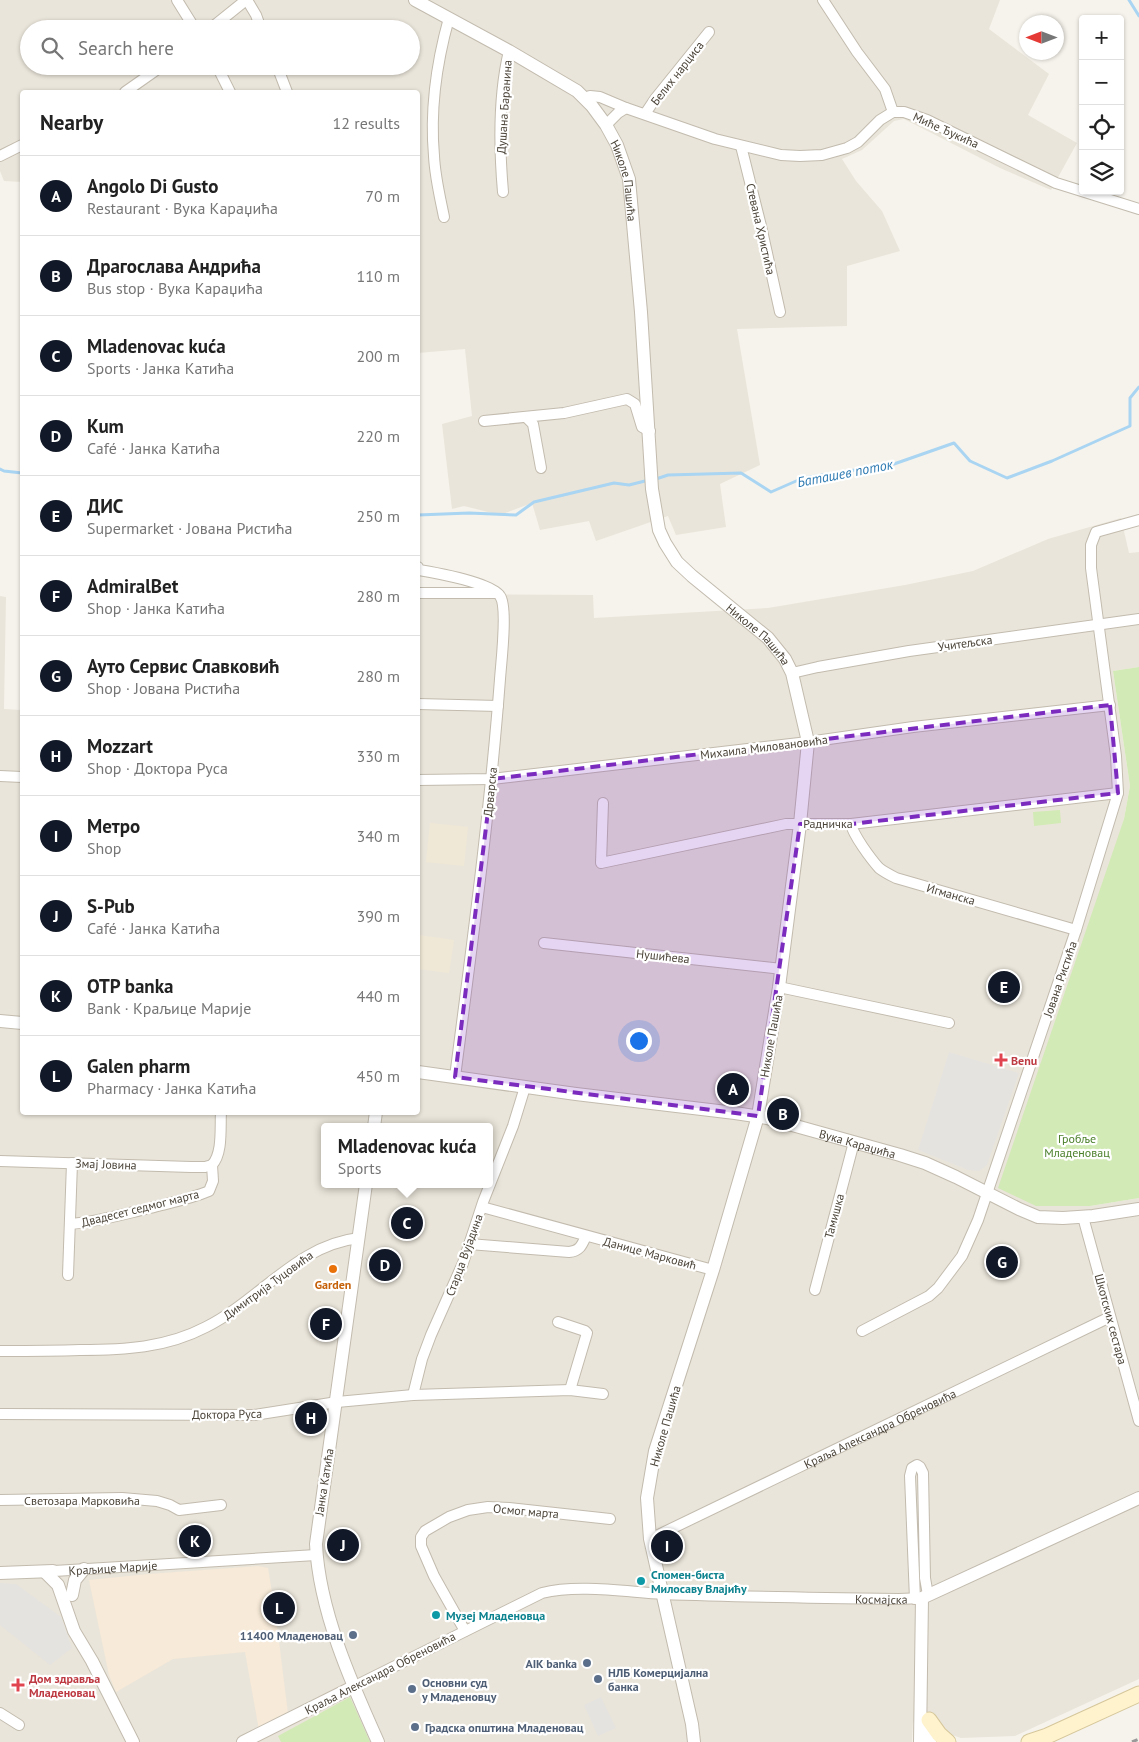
<!DOCTYPE html>
<meta charset="utf-8">
<style>
:root{--surface:#fff;--page:#f6f6f6;--text:#222;--muted:#767676;--line:#e0e0e0;--accent:#111827}
body{margin:0;font-family:"PT Sans",sans-serif;background:var(--page);color:var(--text)}
.controls{position:absolute;right:15px;top:15px;display:grid;overflow:hidden;border-radius:5px;box-shadow:0 1px 4px #0004}
.controls button{width:45px;height:45px;display:grid;place-items:center;padding:0;border:0;border-bottom:1px solid var(--line);background:var(--surface);color:var(--text);font:25px sans-serif}
.compass{position:absolute;left:1019px;top:15px;width:45px;height:45px;border-radius:50%;background:var(--surface);box-shadow:0 1px 4px #0004;rotate:270deg}
.you{position:absolute;left:638px;top:1040px;width:18px;height:18px;margin:-12px;border:4px solid #fff;border-radius:50%;background:#1a73e8;box-shadow:0 0 0 8px #1a73e833}
.badge{display:grid;place-items:center;width:32px;height:32px;border-radius:50%;background:var(--accent);color:#fff;font-size:16px;font-weight:700}
.pin{position:absolute;translate:-50% -50%;border:2px solid #fff;box-shadow:0 1px 5px #0006}
.popup{position:absolute;left:321px;top:1123px;width:172px;height:65px;box-sizing:border-box;display:grid;place-content:center;border-radius:5px;background:var(--surface);filter:drop-shadow(0 1px 4px #0005);font-size:16px;white-space:nowrap;color:var(--muted)}
.popup b{font-size:19px;color:var(--text)}
.popup::after{content:'';position:absolute;left:50%;top:100%;margin-left:-10px;border:10px solid transparent;border-top-color:var(--surface)}
.list{margin:0;padding:0;list-style:none}
h2{display:flex;justify-content:space-between;align-items:center;height:65px;margin:0;padding:0 20px;font-size:21px}
h2 small{font-size:16px;font-weight:400;color:var(--muted)}
.list li{display:grid;grid-template-columns:32px 1fr auto;gap:15px;align-items:center;box-sizing:border-box;height:80px;padding:0 20px;border-top:1px solid var(--line)}
.list b{display:block;font-size:19px;white-space:nowrap}
.list p{margin:0;font-size:16px;white-space:nowrap;color:var(--muted)}
.list em{font-size:16px;font-style:normal;color:var(--muted)}
.icon{flex:none;width:28px;height:28px;fill:none;stroke:currentColor;stroke-width:2;stroke-linecap:round;stroke-linejoin:round}
.map{position:relative;flex:none;width:1139px;height:1742px;overflow:hidden}
.search{position:absolute;background:var(--surface);box-shadow:0 1px 4px #0004;left:20px;top:20px;width:400px;height:55px;display:flex;align-items:center;gap:12px;box-sizing:border-box;padding:0 18px;border-radius:28px;color:var(--muted);font-size:19px}
.panel{position:absolute;background:var(--surface);box-shadow:0 1px 4px #0004;left:20px;top:90px;width:400px;height:1025px;border-radius:5px}
.map>svg:first-child{display:block}
</style>
<div class="map">
<svg width="1139" height="1742" viewBox="0 0 1139 1742">
<rect width="100%" height="100%" fill="#f6f3ec"/>
<g fill="#eae5da" fill-rule="evenodd">
<path d="M 0,0 L 1000,0 L 989,29 L 1049,74 L 1028,115 L 1077,143 L 1051,190 L 1000,168 L 904,119 L 894,121 L 862,150 L 842,159 L 856,181 L 882,211 L 900,251 L 847,266 L 847,326 L 737,329 L 760,465 L 720,484 L 726,527 L 676,535 L 668,516 L 596,541 L 589,521 L 540,530 L 532,503 L 500,515 L 464,506 L 452,509 L 442,424 L 472,416 L 465,349 L 418,353 L 418,92 L 22,92 L 22,182 L 4,181 L 0,171 ZM 29,29 L 411,29 L 411,66 L 29,66 Z"/>
<path d="M 1121,518 L 1129,553 L 1139,552 L 1139,667 L 1113,671 L 1130,786 L 1124,819 L 1090,1206 L 1139,1198 L 1139,1679 L 1015,1736 L 961,1738 L 913,1722 L 912,1742 L 0,1742 L 0,596 L 6,597 L 4,709 L 22,710 L 22,1112 L 418,1112 L 418,594 L 593,595 L 594,618 L 768,608 L 905,585 L 973,571 L 1048,539 ZM 324,1127 L 490,1127 L 490,1184 L 324,1184 Z"/>
</g>
<polygon fill="#f7ead8" points="258,1566 268,1568 276,1618 288,1714 259,1730 245,1652 173,1659 116,1692 109,1675 89,1580 149,1574"/>
<g fill="#efe8d6">
<polygon points="430,823 468,827 464,866 426,862"/>
<polygon points="418,935 454,940 449,973 418,969"/>
</g>
<g fill="#d2eab5">
<polygon points="1139,667 1139,1198 1090,1206 1036,1206 998,1188 1124,819 1130,786 1113,671"/>
<polygon points="1060,810 1061,823 1034,826 1033,812"/>
<polygon points="350,1697 370,1742 281,1742 278,1736"/>
</g>
<g fill="#e5e3e0">
<polygon points="949,1052 1019,1073 987,1165 979,1171 968,1170 918,1150"/>
<polygon points="0,1583 16,1584 61,1617 72,1648 50,1665 0,1625"/>
<polygon points="601,1697 616,1728 598,1736 584,1705"/>
</g>
<g fill="none" stroke-linecap="round" stroke-linejoin="round">
<g stroke="#a9d4f2" stroke-width="3">
<polyline points="1129,0 1139,16"/>
<polyline points="0,469 4,471 22,473"/>
<polyline points="656,479 668,475 741,473 771,492 803,478 894,464 954,443 970,461 1007,478 1052,461 1130,426 1130,398 1139,387"/>
<polyline points="418,515 469,513 516,515 534,502 614,483 629,485 649,480"/>
</g>
<g stroke="#c2bbae" stroke-width="12">
<g id="minor">
<polyline points="177,0 195,29"/>
<polyline points="247,0 256,15 261,29"/>
<polyline points="823,0 857,52 885,89 893,112"/>
<polyline points="210,29 246,0"/>
<polyline points="217,66 230,92"/>
<polyline points="277,66 287,92"/>
<polyline points="125,92 162,66"/>
<polyline points="584,98 590,96 600,97 626,108 715,139 781,155 800,156 822,155 847,148 858,142 880,120 893,112 904,112 927,120 1056,183 1139,209"/>
<polyline points="645,114 655,99 709,32"/>
<polyline points="606,125 618,113 626,108"/>
<polyline points="741,146 761,226 780,312"/>
<polyline points="0,156 22,145"/>
<path d="M 503,192 C 499,146 498,97 509,51"/>
<path d="M 444,217 C 440,197 435,177 434,156 C 430,111 437,61 449,18"/>
<polyline points="527,418 533,424 541,468"/>
<polyline points="484,421 564,413 627,399 635,404 642,427 650,431"/>
<path d="M 418,567 L 419,570 C 437,573 491,583 500,596 C 508,607 501,664 500,679 C 490,812 472,945 455,1077"/>
<polyline points="418,593 496,593"/>
<polyline points="792,673 818,667 909,651 1139,619"/>
<polyline points="418,704 498,706"/>
<polyline points="0,776 22,777"/>
<polyline points="418,780 492,779 808,742 913,727 1110,705"/>
<polyline points="603,803 601,863 786,824 851,824 1118,793"/>
<path d="M 851,824 C 853,835 871,859 879,868 C 884,872 890,875 896,878 L 1076,930"/>
<polyline points="544,943 782,969"/>
<polyline points="779,987 949,1023"/>
<polyline points="0,1161 191,1167 205,1167 212,1165"/>
<polyline points="482,1207 713,1270"/>
<polyline points="1083,1217 1139,1421"/>
<path d="M 70,1224 C 97,1222 124,1214 150,1208 C 169,1203 190,1199 209,1191 L 213,1181 L 212,1165 C 223,1153 220,1128 221,1112"/>
<path d="M 469,1244 L 569,1252 C 580,1251 582,1245 586,1236"/>
<polyline points="68,1275 72,1163"/>
<polyline points="815,1290 854,1142"/>
<polyline points="558,1322 585,1331 587,1333 570,1390"/>
<polyline points="862,1331 929,1296 938,1288 962,1256 978,1220 1076,930 1118,793 1116,756 1091,568 1091,545 1096,532 1139,520"/>
<path d="M 0,1351 C 27,1351 53,1351 80,1350 C 124,1350 166,1348 206,1327 C 260,1300 297,1245 359,1238"/>
<polyline points="413,1395 422,1359 431,1335 463,1263 483,1202 513,1126 525,1087"/>
<polyline points="0,1414 254,1415 337,1402 413,1395 570,1390 603,1394"/>
<polyline points="0,1500 122,1498 157,1501 170,1505 179,1510 221,1505"/>
<path id="s1" d="M 650,1539 L 1110,1317"/>
<path id="s2" d="M 54,1571 L 316,1555"/>
<polyline points="915,1599 910,1476 912,1468 917,1465 920,1467 923,1473 925,1578 928,1595"/>
<polyline points="465,1631 434,1576 421,1546 421,1537 425,1531 449,1517 468,1510 488,1507 509,1508 610,1519"/>
<path id="s3" d="M 353,1687 L 542,1593 C 578,1584 626,1592 663,1594 C 742,1597 820,1598 899,1599 L 922,1598"/>
<polyline points="0,1713 19,1725"/>
</g>
</g>
<g stroke="#c2bbae" stroke-width="14">
<g id="tertiary">
<path id="s4" d="M 415,0 L 509,51 L 577,91 L 592,106 L 606,125 L 617,145 L 629,179 L 641,312 L 652,489 L 659,530 L 665,543 L 677,562 L 692,576 L 768,638 L 785,659 L 792,673 L 808,742 L 800,824 L 779,987 L 758,1116 L 713,1270 L 655,1451 L 647,1498 L 650,1539 L 692,1724 L 694,1742"/>
<polyline points="0,1021 22,1023"/>
<path id="s5" d="M 418,1072 L 576,1094 L 735,1113 L 767,1118 L 900,1155 L 925,1163 L 956,1177 L 1019,1209 L 1038,1217 L 1063,1218 L 1093,1216 L 1139,1209"/>
<polyline points="374,1127 376,1112"/>
<path d="M 366,1184 L 316,1544 C 319,1610 351,1682 378,1742"/>
<polyline points="45,1572 58,1585 74,1631 92,1661 133,1742"/>
<polyline points="0,1573 53,1571"/>
<polyline points="72,1595 75,1580 84,1569"/>
<polyline points="929,1721 930,1742"/>
<polyline points="243,1742 353,1687"/>
<polyline points="920,1742 922,1598 1139,1498"/>
</g>
</g>
<g stroke="#d6c79b" stroke-width="17">
<g id="secondary">
<polyline points="929,1720 939,1734 948,1742"/>
<polyline points="1029,1742 1047,1736 1139,1694"/>
</g>
</g>
<use href="#minor" stroke="#fff" stroke-width="10"/>
<use href="#tertiary" stroke="#fff" stroke-width="12"/>
<use href="#secondary" stroke="#fff3cd" stroke-width="15"/>
<polyline stroke="#9a9a9a" stroke-width="3" stroke-dasharray="6 6" stroke-linecap="butt" points="1132,1742 1139,1739"/>
</g>
<path fill="#7b2cbf" fill-opacity="0.2" stroke="#7b2cbf" stroke-width="4" stroke-dasharray="10 6" stroke-linejoin="round" d="M 1110,705 L 1118,793 L 851,824 L 800,824 L 758,1116 L 455,1077 L 492,779 Z"/>
<g fill="#e0444e" stroke="#fff" stroke-width="2">
<path d="M998.5 1052.5h5v5h5v5h-5v5h-5v-5h-5v-5h5z"/>
<path d="M15.5 1677.5h5v5h5v5h-5v5h-5v-5h-5v-5h5z"/>
</g>
<circle fill="#e8710a" stroke="#fff" stroke-width="2" cx="333" cy="1269" r="5"/>
<g fill="#0f9aa8" stroke="#fff" stroke-width="2">
<circle cx="641" cy="1581" r="5"/>
<circle cx="436" cy="1615" r="5"/>
</g>
<g fill="#5c6f8a" stroke="#fff" stroke-width="2">
<circle cx="353" cy="1635" r="5"/>
<circle cx="587" cy="1663" r="5"/>
<circle cx="598" cy="1679" r="5"/>
<circle cx="412" cy="1689" r="5"/>
<circle cx="415" cy="1727" r="5"/>
</g>
<g text-anchor="middle" dominant-baseline="central" stroke-width="4.5" stroke-linejoin="round" paint-order="stroke">
<g font-size="12" fill="#4b4439" stroke="#fff">
<text transform="translate(677 73) rotate(-52)">Белих нарциса</text>
<text transform="translate(504 107) rotate(-86)">Душана Баранина</text>
<text transform="translate(946 130) rotate(24)">Миће Ђукића</text>
<text stroke="none"><textPath href="#s4" startOffset="290">Николе Пашића</textPath></text>
<text transform="translate(761 229) rotate(77)">Стевана Христића</text>
<text stroke="none"><textPath href="#s4" startOffset="788">Николе Пашића</textPath></text>
<text transform="translate(965 643) rotate(-8)">Учитељска</text>
<text transform="translate(764 747) rotate(-7)">Михаила Миловановића</text>
<text transform="translate(490 792) rotate(-84)">Дрварска</text>
<text x="828" y="823">Радничка</text>
<text transform="translate(951 894) rotate(16)">Игманска</text>
<text transform="translate(663 956) rotate(6)">Нушићева</text>
<text transform="translate(1060 979) rotate(-71)">Јована Ристића</text>
<text transform="translate(771 1036) rotate(-80)">Николе Пашића</text>
<text stroke="none"><textPath href="#s5" startOffset="446">Вука Караџића</textPath></text>
<text transform="translate(106 1164) rotate(2)">Змај Јовина</text>
<text transform="translate(140 1208) rotate(-14)">Двадесет седмог марта</text>
<text transform="translate(834 1216) rotate(-75)">Тамишка</text>
<text transform="translate(650 1253) rotate(15)">Данице Марковић</text>
<text transform="translate(464 1255) rotate(-70)">Старца Вујадина</text>
<text transform="translate(268 1285) rotate(-36)">Димитрија Туцовића</text>
<text transform="translate(1111 1319) rotate(75)">Шкотских сестара</text>
<text transform="translate(227 1414) rotate(-1)">Доктора Руса</text>
<text transform="translate(665 1426) rotate(-74)">Николе Пашића</text>
<text stroke="none"><textPath href="#s1" startOffset="255">Краља Александра Обреновића</textPath></text>
<text transform="translate(324 1482) rotate(-81)">Јанка Катића</text>
<text x="82" y="1500">Светозара Марковића</text>
<text transform="translate(526 1511) rotate(5)">Осмог марта</text>
<text stroke="none"><textPath href="#s2" startOffset="59">Краљице Марије</textPath></text>
<text stroke="none"><textPath href="#s3" startOffset="551">Космајска</textPath></text>
<text transform="translate(380 1673) rotate(-27)">Краља Александра Обреновића</text>
</g>
<g font-size="12" font-weight="bold" fill="#be3a42" stroke="#fff" text-anchor="start">
<text x="1011" y="1060">Benu</text>
<text x="29" y="1678">Дом здравља<tspan x="29" dy="14">Младеновац</tspan></text>
</g>
<g font-size="12" fill="#4a7f2a" stroke="#fff">
<text x="1077" y="1138">Гробље<tspan x="1077" dy="14">Младеновац</tspan></text>
</g>
<g font-size="12" font-weight="bold" fill="#c56008" stroke="#fff">
<text x="333" y="1284">Garden</text>
</g>
<g font-size="12" font-weight="bold" fill="#0d838f" stroke="#fff" text-anchor="start">
<text x="651" y="1574">Спомен-биста<tspan x="651" dy="14">Милосаву Влајићу</tspan></text>
<text x="446" y="1615">Музеј Младеновца</text>
</g>
<g font-size="12" font-weight="bold" fill="#4e5e75" stroke="#fff" text-anchor="start">
<text x="343" y="1635" text-anchor="end">11400 Младеновац</text>
<text x="577" y="1663" text-anchor="end">AIK banka</text>
<text x="608" y="1672">НЛБ Комерцијална<tspan x="608" dy="14">банка</tspan></text>
<text x="422" y="1682">Основни суд<tspan x="422" dy="14">у Младеновцу</tspan></text>
<text x="425" y="1727">Градска општина Младеновац</text>
</g>
<g font-size="14" font-style="italic" fill="#2e7ab2" stroke="#fff">
<text transform="translate(845 473) rotate(-11)">Баташев поток</text>
</g>
</g>
</svg>
<div class="controls">
<button>+</button>
<button>−</button>
<button><svg class="icon" aria-label="locate" viewBox="0 0 24 24"><circle cx="12" cy="12" r="6"/><path d="M12 2v4M12 18v4M2 12h4M18 12h4"/></svg></button>
<button><svg class="icon" aria-label="layers" viewBox="0 0 24 24"><path d="M12 4l9 5-9 5-9-5zM3 14l9 5 9-5"/></svg></button>
</div>
<svg class="compass" viewBox="-18 -18 36 36"><path d="M0-13l5 13h-10z" fill="#e53935"/><path d="M0 13l5-13h-10z" fill="#767676"/></svg>
<div class="you"></div>
<div class="pin badge" style="left:733px;top:1089px">A</div>
<div class="pin badge" style="left:783px;top:1114px">B</div>
<div class="pin badge" style="left:407px;top:1223px">C</div>
<div class="popup"><b>Mladenovac kuća</b>Sports</div>
<div class="pin badge" style="left:385px;top:1265px">D</div>
<div class="pin badge" style="left:1004px;top:987px">E</div>
<div class="pin badge" style="left:326px;top:1324px">F</div>
<div class="pin badge" style="left:1002px;top:1262px">G</div>
<div class="pin badge" style="left:311px;top:1418px">H</div>
<div class="pin badge" style="left:667px;top:1546px">I</div>
<div class="pin badge" style="left:343px;top:1545px">J</div>
<div class="pin badge" style="left:195px;top:1541px">K</div>
<div class="pin badge" style="left:279px;top:1608px">L</div>
<div class="search"><svg class="icon" aria-label="search" viewBox="0 0 24 24"><circle cx="10" cy="10" r="6"/><path d="M15 15l6 6"/></svg>Search here</div>
<section class="panel">
<h2>Nearby<small>12 results</small></h2>
<ul class="list">
<li><span class="badge">A</span><div><b>Angolo Di Gusto</b><p>Restaurant · Вука Караџића</p></div><em>70 m</em></li>
<li><span class="badge">B</span><div><b>Драгослава Андрића</b><p>Bus stop · Вука Караџића</p></div><em>110 m</em></li>
<li><span class="badge">C</span><div><b>Mladenovac kuća</b><p>Sports · Јанка Катића</p></div><em>200 m</em></li>
<li><span class="badge">D</span><div><b>Kum</b><p>Café · Јанка Катића</p></div><em>220 m</em></li>
<li><span class="badge">E</span><div><b>ДИС</b><p>Supermarket · Јована Ристића</p></div><em>250 m</em></li>
<li><span class="badge">F</span><div><b>AdmiralBet</b><p>Shop · Јанка Катића</p></div><em>280 m</em></li>
<li><span class="badge">G</span><div><b>Ауто Сервис Славковић</b><p>Shop · Јована Ристића</p></div><em>280 m</em></li>
<li><span class="badge">H</span><div><b>Mozzart</b><p>Shop · Доктора Руса</p></div><em>330 m</em></li>
<li><span class="badge">I</span><div><b>Метро</b><p>Shop</p></div><em>340 m</em></li>
<li><span class="badge">J</span><div><b>S-Pub</b><p>Café · Јанка Катића</p></div><em>390 m</em></li>
<li><span class="badge">K</span><div><b>OTP banka</b><p>Bank · Краљице Марије</p></div><em>440 m</em></li>
<li><span class="badge">L</span><div><b>Galen pharm</b><p>Pharmacy · Јанка Катића</p></div><em>450 m</em></li>
</ul>
</section>
</div>
